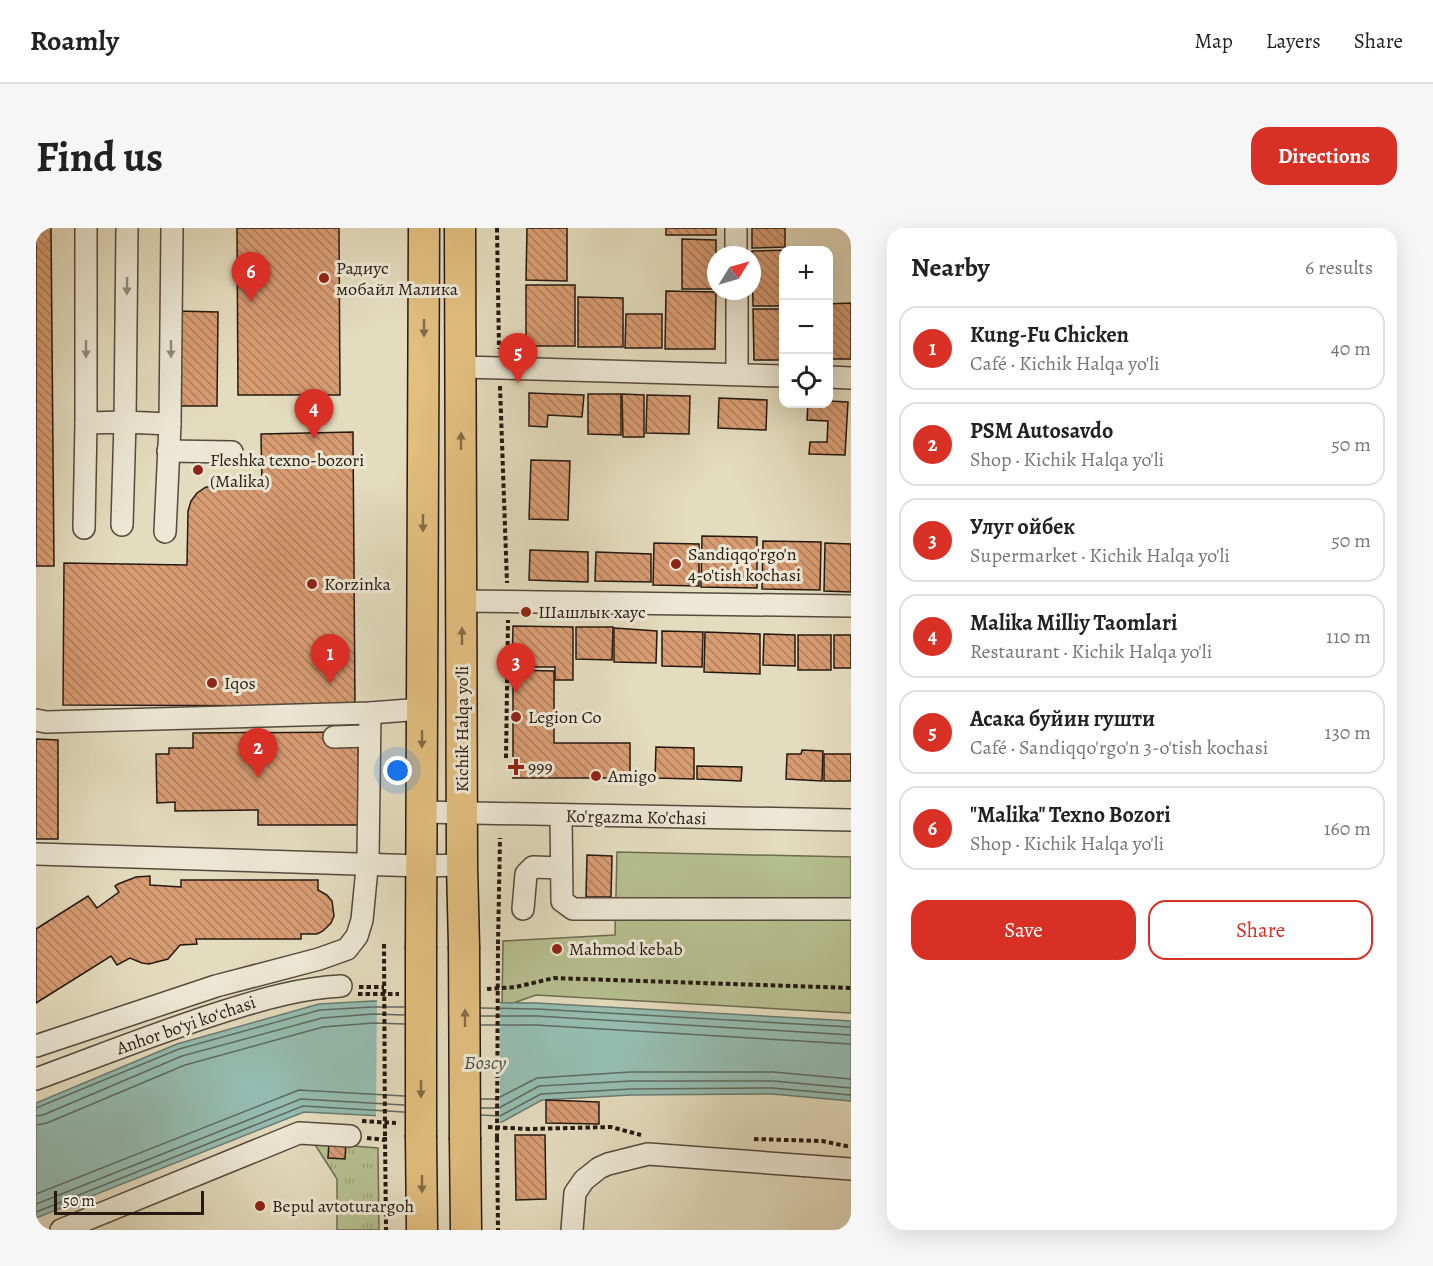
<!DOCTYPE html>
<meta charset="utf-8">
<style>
:root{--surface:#fff;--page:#f6f6f6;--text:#222;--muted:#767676;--line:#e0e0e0;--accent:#d93025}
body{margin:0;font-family:Alegreya,serif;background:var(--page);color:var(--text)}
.controls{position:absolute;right:18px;top:18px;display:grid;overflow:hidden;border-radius:12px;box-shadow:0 6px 24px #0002}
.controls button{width:54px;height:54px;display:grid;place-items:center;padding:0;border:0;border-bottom:2px solid var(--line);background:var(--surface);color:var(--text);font:30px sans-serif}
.compass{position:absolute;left:671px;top:18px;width:54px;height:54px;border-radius:50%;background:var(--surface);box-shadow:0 6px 24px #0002;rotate:53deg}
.scale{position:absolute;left:18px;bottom:15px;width:150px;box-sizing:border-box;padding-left:6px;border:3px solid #261912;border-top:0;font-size:16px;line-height:21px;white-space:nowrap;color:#261912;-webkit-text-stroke:4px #ede8d5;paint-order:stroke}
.you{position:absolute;left:362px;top:543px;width:21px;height:21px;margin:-15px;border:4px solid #fff;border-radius:50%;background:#1a73e8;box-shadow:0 0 0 9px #1a73e833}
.badge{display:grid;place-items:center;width:39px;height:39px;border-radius:50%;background:var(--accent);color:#fff;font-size:20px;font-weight:700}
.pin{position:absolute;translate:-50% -50px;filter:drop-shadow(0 2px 3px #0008)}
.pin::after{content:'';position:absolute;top:32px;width:21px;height:18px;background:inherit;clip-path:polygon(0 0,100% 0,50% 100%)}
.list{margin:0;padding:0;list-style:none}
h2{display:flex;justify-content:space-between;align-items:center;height:78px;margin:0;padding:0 24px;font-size:26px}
h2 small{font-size:20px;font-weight:400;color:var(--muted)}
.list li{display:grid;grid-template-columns:39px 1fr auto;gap:18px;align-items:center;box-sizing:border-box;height:84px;margin:0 12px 12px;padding:0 12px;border:2px solid var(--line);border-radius:18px}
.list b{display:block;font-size:22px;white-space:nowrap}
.list p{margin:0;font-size:20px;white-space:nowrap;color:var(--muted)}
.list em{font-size:20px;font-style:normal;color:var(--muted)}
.actions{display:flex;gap:12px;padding:18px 24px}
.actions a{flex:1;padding:14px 0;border:2px solid var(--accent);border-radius:18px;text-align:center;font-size:21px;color:var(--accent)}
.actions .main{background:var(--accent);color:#fff}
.icon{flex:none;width:33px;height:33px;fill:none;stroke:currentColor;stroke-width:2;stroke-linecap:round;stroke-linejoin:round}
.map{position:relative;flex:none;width:815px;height:1002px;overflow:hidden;border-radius:18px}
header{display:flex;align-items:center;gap:36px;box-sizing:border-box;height:84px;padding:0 30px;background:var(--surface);border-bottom:2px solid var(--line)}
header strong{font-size:28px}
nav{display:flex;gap:33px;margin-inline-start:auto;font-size:21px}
.intro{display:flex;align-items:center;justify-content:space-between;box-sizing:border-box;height:144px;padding:0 36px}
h1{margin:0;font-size:42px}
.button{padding:15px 27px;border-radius:18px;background:var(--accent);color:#fff;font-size:21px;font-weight:700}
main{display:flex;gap:36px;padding:0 36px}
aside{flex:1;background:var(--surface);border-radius:18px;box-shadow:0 6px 24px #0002}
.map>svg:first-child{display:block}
</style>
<header>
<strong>Roamly</strong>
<nav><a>Map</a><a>Layers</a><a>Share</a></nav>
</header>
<div class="intro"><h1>Find us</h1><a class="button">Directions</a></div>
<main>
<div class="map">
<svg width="815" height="1002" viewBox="0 0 815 1002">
<defs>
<pattern id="grass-tufts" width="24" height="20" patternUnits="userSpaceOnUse" patternTransform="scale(1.5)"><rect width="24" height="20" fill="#b6c090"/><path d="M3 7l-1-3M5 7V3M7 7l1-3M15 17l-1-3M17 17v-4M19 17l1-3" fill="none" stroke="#9ca47b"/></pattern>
<pattern id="building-back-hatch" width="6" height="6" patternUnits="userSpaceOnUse" patternTransform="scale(1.5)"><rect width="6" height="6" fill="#d89c73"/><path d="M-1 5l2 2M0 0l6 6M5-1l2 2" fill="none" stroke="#af7e5d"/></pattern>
</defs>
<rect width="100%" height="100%" fill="#e4dcbe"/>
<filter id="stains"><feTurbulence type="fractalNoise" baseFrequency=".00333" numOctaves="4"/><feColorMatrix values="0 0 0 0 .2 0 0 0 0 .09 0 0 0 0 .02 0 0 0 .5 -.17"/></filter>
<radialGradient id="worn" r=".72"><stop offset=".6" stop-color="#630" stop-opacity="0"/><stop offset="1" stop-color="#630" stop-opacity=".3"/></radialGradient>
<polygon fill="url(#grass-tufts)" stroke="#6e6c51" stroke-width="1.5" points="278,915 342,920 343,1002 301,1002 301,951"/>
<polygon fill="#b6c090" stroke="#6e6c51" stroke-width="1.5" points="581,624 815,629 815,785 500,767 466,779 467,713 579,707"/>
<polygon fill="#95bcb1" stroke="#697b71" stroke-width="1.5" points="337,773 501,775 815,793 815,873 736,866 595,867 506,872 466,894 268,884 0,990 0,875 141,816 283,776"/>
<polygon fill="#e4dcbe" points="341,770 464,771 464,897 340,892"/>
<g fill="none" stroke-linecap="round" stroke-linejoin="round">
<g stroke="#5e6a62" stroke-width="1.5">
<polyline points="445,780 501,781 815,799"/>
<polyline points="445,788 501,788 815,807"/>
<polyline points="445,797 500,797 815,816"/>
<polyline points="445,871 460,871 501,850 594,844 737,844 815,851"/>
<polyline points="0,880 143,821 284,782 337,779 368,779"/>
<polyline points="445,880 463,880 503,858 595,853 737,853 815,860"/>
<polyline points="445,887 464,888 505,866 595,861 736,860 815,867"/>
<polyline points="0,888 7,887 146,828 286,790 337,786 368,787"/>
<polyline points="0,897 11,895 149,837 287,799 337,795 368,796"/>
<polyline points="0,966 263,862 368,868"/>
<polyline points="0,976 265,871 368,877"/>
<polyline points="0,984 267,878 368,884"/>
</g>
</g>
<g fill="url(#building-back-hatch)" stroke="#261912" stroke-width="1.5">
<polygon points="0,0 15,0 18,338 0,338"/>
<polygon points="201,0 303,0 304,167 202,167"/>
<polygon points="491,0 531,0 531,53 490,52"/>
<rect x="630" y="0" width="50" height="7"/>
<polygon points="716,0 749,0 749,19 716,20"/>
<polygon points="646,11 680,12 680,61 646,61"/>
<polygon points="748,22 748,78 717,78 716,23 756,22"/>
<rect x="490" y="57" width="49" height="61"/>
<polygon points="630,63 680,64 679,121 629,121"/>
<polygon points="542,69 587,70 587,119 542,119"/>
<polygon points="815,75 815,131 792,131 792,76"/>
<polygon points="717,81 748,81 748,132 718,132"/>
<polygon points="140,83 182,84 181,178 139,178"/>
<polygon points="590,86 626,86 626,120 589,120"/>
<polygon points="493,165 548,167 546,189 512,187 511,199 493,198"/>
<polygon points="552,166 585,166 585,207 552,206"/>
<polygon points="586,166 608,167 608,209 587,209"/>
<polygon points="611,167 654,168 653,206 610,205"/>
<polygon points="683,170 731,172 730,202 682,200"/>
<polygon points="792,173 812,174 809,227 773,226 774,214 791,214 792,193 771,192 772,176 792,176"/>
<polygon points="317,204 319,478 27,477 28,335 151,337 152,283 155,273 161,265 170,259 226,259 225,206"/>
<polygon points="495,232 534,233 532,292 493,291"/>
<polygon points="666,308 721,309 721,360 665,359"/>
<polygon points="727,313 785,314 784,362 726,361"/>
<polygon points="618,315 663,316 663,358 617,357"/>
<polygon points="789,315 815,316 815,364 788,363"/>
<polygon points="494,322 552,324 552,354 493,352"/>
<polygon points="560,324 615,326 615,354 559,353"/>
<polygon points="477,398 537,399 537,452 519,452 519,439 476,439"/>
<polygon points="540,399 577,399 576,432 540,431"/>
<polygon points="578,400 621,403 620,435 578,434"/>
<polygon points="626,403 667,404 666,439 626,438"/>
<polygon points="669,404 724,406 724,446 668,444"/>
<polygon points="728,406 759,407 759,438 727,437"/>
<rect x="762" y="407" width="33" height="35"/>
<rect x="798" y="407" width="17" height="33"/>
<polygon points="477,442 518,443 518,515 594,515 594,550 477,550"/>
<polygon points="322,504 323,597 222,597 222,582 139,583 139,574 121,575 120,526 133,526 133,520 157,520 157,505"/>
<polygon points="0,511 22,512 22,611 0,611"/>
<polygon points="620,519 658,520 658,551 619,550"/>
<polygon points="766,522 787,523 786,553 750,551 751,526 765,526"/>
<rect x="788" y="526" width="27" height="27"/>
<polygon points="661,538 706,539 705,553 661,551"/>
<polygon points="551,627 576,628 575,669 550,669"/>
<polygon points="114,648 114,657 145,659 145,652 282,652 282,662 291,667 296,673 298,688 295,695 287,703 281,706 265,706 265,711 160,711 161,716 144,717 132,731 113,736 106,735 94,730 81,737 75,728 0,775 0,701 52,668 61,680 83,664 79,658 82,656 100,649"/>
<polygon points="510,872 563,874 563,896 510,895"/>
<polygon points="479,907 509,907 510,971 480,972"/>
<polygon points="293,914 310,915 309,931 292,930"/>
</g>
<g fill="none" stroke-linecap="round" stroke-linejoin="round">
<g stroke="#564a3d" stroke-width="24">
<g id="minor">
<polyline points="50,0 50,195 89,194 86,297"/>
<polyline points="91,0 89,194 134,196"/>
<polyline points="700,0 700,27"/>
<polyline points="701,63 701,146"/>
<polyline points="425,139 748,148"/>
<polyline points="792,149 815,150"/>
<polyline points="132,223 196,224"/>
<polyline points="48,300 50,195"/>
<polyline points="129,304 134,196 136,0"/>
<polyline points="426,373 815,378"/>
<polyline points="0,492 10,494 334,485 386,481"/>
<polyline points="298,509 332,508"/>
<polyline points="386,584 815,592"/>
<polyline points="525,588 526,673 537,681 815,681"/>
<polyline points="0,626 385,638 426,637"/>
<polyline points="487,681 490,646 497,639 525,640"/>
<polyline points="0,818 180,758 283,731 311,721 321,708 326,692 332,630 334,485"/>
<path d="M 0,851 C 63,828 125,803 189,783 C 227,771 265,760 305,758"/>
<polyline points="25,1002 263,905 314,908"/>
<polyline points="536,1002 539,965 548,952 563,940 572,936 612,926 815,941"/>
</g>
</g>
<g stroke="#261912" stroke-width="33">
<g id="highway">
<polyline points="424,0 426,637 428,718"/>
<polyline points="385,718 388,0"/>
<polyline points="385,910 386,1002"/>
<polyline points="429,912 430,1002"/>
</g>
</g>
<g stroke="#261912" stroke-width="4" stroke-dasharray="4.5 3" stroke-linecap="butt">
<polyline points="461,0 463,121"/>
<polyline points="464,158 471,355"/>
<polyline points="470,530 472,392"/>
<polyline points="462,716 464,610"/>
<polyline points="323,759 348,759"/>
<polyline points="451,761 480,759 518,750 815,760"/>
<polyline points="322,766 363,766"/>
<polyline points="326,893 360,895"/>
<polyline points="452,899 493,901 575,899 605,907"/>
<polyline points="349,909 350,1002"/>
<polyline points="331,910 349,912"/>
<polyline points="461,910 462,1002"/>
<polyline points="718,911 786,913 815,919"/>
</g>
<use href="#minor" stroke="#ede8d5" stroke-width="21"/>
<use href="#highway" stroke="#e2be7f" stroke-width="30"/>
<g stroke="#261912" stroke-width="33" stroke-linecap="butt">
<g id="highway-bridge">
<polyline points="385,718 385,910"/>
<polyline points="428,718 429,912"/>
</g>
</g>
<g stroke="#261912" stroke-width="4" stroke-dasharray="4.5 3" stroke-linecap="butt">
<polyline points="348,716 349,909"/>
<polyline points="461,910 462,716"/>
</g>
<use href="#highway-bridge" stroke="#e2be7f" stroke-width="30"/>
</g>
<defs><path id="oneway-solid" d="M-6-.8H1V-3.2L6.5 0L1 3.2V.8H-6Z" transform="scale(1.5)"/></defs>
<g fill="#938b7d">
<use href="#oneway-solid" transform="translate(91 58) rotate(91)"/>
<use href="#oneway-solid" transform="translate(50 121) rotate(90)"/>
<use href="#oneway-solid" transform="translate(135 121) rotate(90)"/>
</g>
<g fill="#846c48">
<use href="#oneway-solid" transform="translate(388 100) rotate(90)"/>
<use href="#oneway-solid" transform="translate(425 213) rotate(-90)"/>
<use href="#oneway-solid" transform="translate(387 295) rotate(90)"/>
<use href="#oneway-solid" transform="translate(426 408) rotate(-90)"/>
<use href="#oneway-solid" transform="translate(386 511) rotate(90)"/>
<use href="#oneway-solid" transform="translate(429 790) rotate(-90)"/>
<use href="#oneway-solid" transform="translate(385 861) rotate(90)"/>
<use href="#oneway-solid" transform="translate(386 956) rotate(90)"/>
</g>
<g fill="#8f2418" stroke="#ede8d5" stroke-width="2">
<circle cx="288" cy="50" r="6"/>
<circle cx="162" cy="242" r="6"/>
<circle cx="640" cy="336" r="6"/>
<circle cx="276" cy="356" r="6"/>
<circle cx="490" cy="384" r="6"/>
<circle cx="176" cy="455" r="6"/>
<circle cx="480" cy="489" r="6"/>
<path d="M477 530h6v6h6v6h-6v6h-6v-6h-6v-6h6z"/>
<circle cx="560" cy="548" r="6"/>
<circle cx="521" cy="721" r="6"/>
<circle cx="224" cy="978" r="6"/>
</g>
<g text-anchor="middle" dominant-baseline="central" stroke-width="6" stroke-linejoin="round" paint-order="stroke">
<g font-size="18" fill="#261912" stroke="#ede8d5" text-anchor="start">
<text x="300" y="40">Радиус<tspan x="300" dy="21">мобайл Малика</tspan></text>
<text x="174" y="232">Fleshka texno-bozori<tspan x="174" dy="21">(Malika)</tspan></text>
<text x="652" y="326">Sandiqqo'rgo'n<tspan x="652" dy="21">4-o'tish kochasi</tspan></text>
<text x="288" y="356">Korzinka</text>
<text x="502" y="384">Шашлык хаус</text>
<text x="188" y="455">Iqos</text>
<text x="492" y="489">Legion Co</text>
<text x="492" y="539">999</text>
<text x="572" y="548">Amigo</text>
<text x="533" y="721">Mahmod kebab</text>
<text x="236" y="978">Bepul avtoturargoh</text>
</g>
<g font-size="18" fill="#261912" stroke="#ede8d5">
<text transform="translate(426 501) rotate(-90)">Kichik Halqa yo'li</text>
<text transform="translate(600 589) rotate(1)">Ko'rgazma Ko'chasi</text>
<text transform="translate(150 797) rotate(-19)">Anhor boʻyi koʻchasi</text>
</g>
<g font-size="20" font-style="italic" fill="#4d524a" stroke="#ede8d5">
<text x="449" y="834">Бозсу</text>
</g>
</g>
<rect width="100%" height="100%" filter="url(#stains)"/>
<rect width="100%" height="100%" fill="url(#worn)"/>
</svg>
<div class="controls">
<button>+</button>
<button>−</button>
<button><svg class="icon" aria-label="locate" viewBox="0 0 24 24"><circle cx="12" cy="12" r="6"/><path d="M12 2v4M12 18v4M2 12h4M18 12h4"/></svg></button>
</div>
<svg class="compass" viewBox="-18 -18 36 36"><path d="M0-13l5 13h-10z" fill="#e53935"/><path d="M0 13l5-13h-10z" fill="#767676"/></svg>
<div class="scale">50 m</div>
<div class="you"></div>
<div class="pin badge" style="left:294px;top:456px">1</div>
<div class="pin badge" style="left:222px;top:550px">2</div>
<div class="pin badge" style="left:480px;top:465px">3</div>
<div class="pin badge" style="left:278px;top:211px">4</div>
<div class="pin badge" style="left:482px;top:155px">5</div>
<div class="pin badge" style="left:215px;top:74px">6</div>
</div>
<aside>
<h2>Nearby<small>6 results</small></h2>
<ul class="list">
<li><span class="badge">1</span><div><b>Kung-Fu Chicken</b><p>Café · Kichik Halqa yo'li</p></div><em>40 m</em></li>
<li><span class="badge">2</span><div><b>PSM Autosavdo</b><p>Shop · Kichik Halqa yo'li</p></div><em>50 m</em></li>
<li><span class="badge">3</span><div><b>Улуг ойбек</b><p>Supermarket · Kichik Halqa yo'li</p></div><em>50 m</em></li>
<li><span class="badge">4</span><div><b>Malika Milliy Taomlari</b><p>Restaurant · Kichik Halqa yo'li</p></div><em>110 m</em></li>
<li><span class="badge">5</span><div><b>Асака буйин гушти</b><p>Café · Sandiqqo'rgo'n 3-o'tish kochasi</p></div><em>130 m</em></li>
<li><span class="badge">6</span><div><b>&quot;Malika&quot; Texno Bozori</b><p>Shop · Kichik Halqa yo'li</p></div><em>160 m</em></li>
</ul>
<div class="actions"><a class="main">Save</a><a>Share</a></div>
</aside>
</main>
